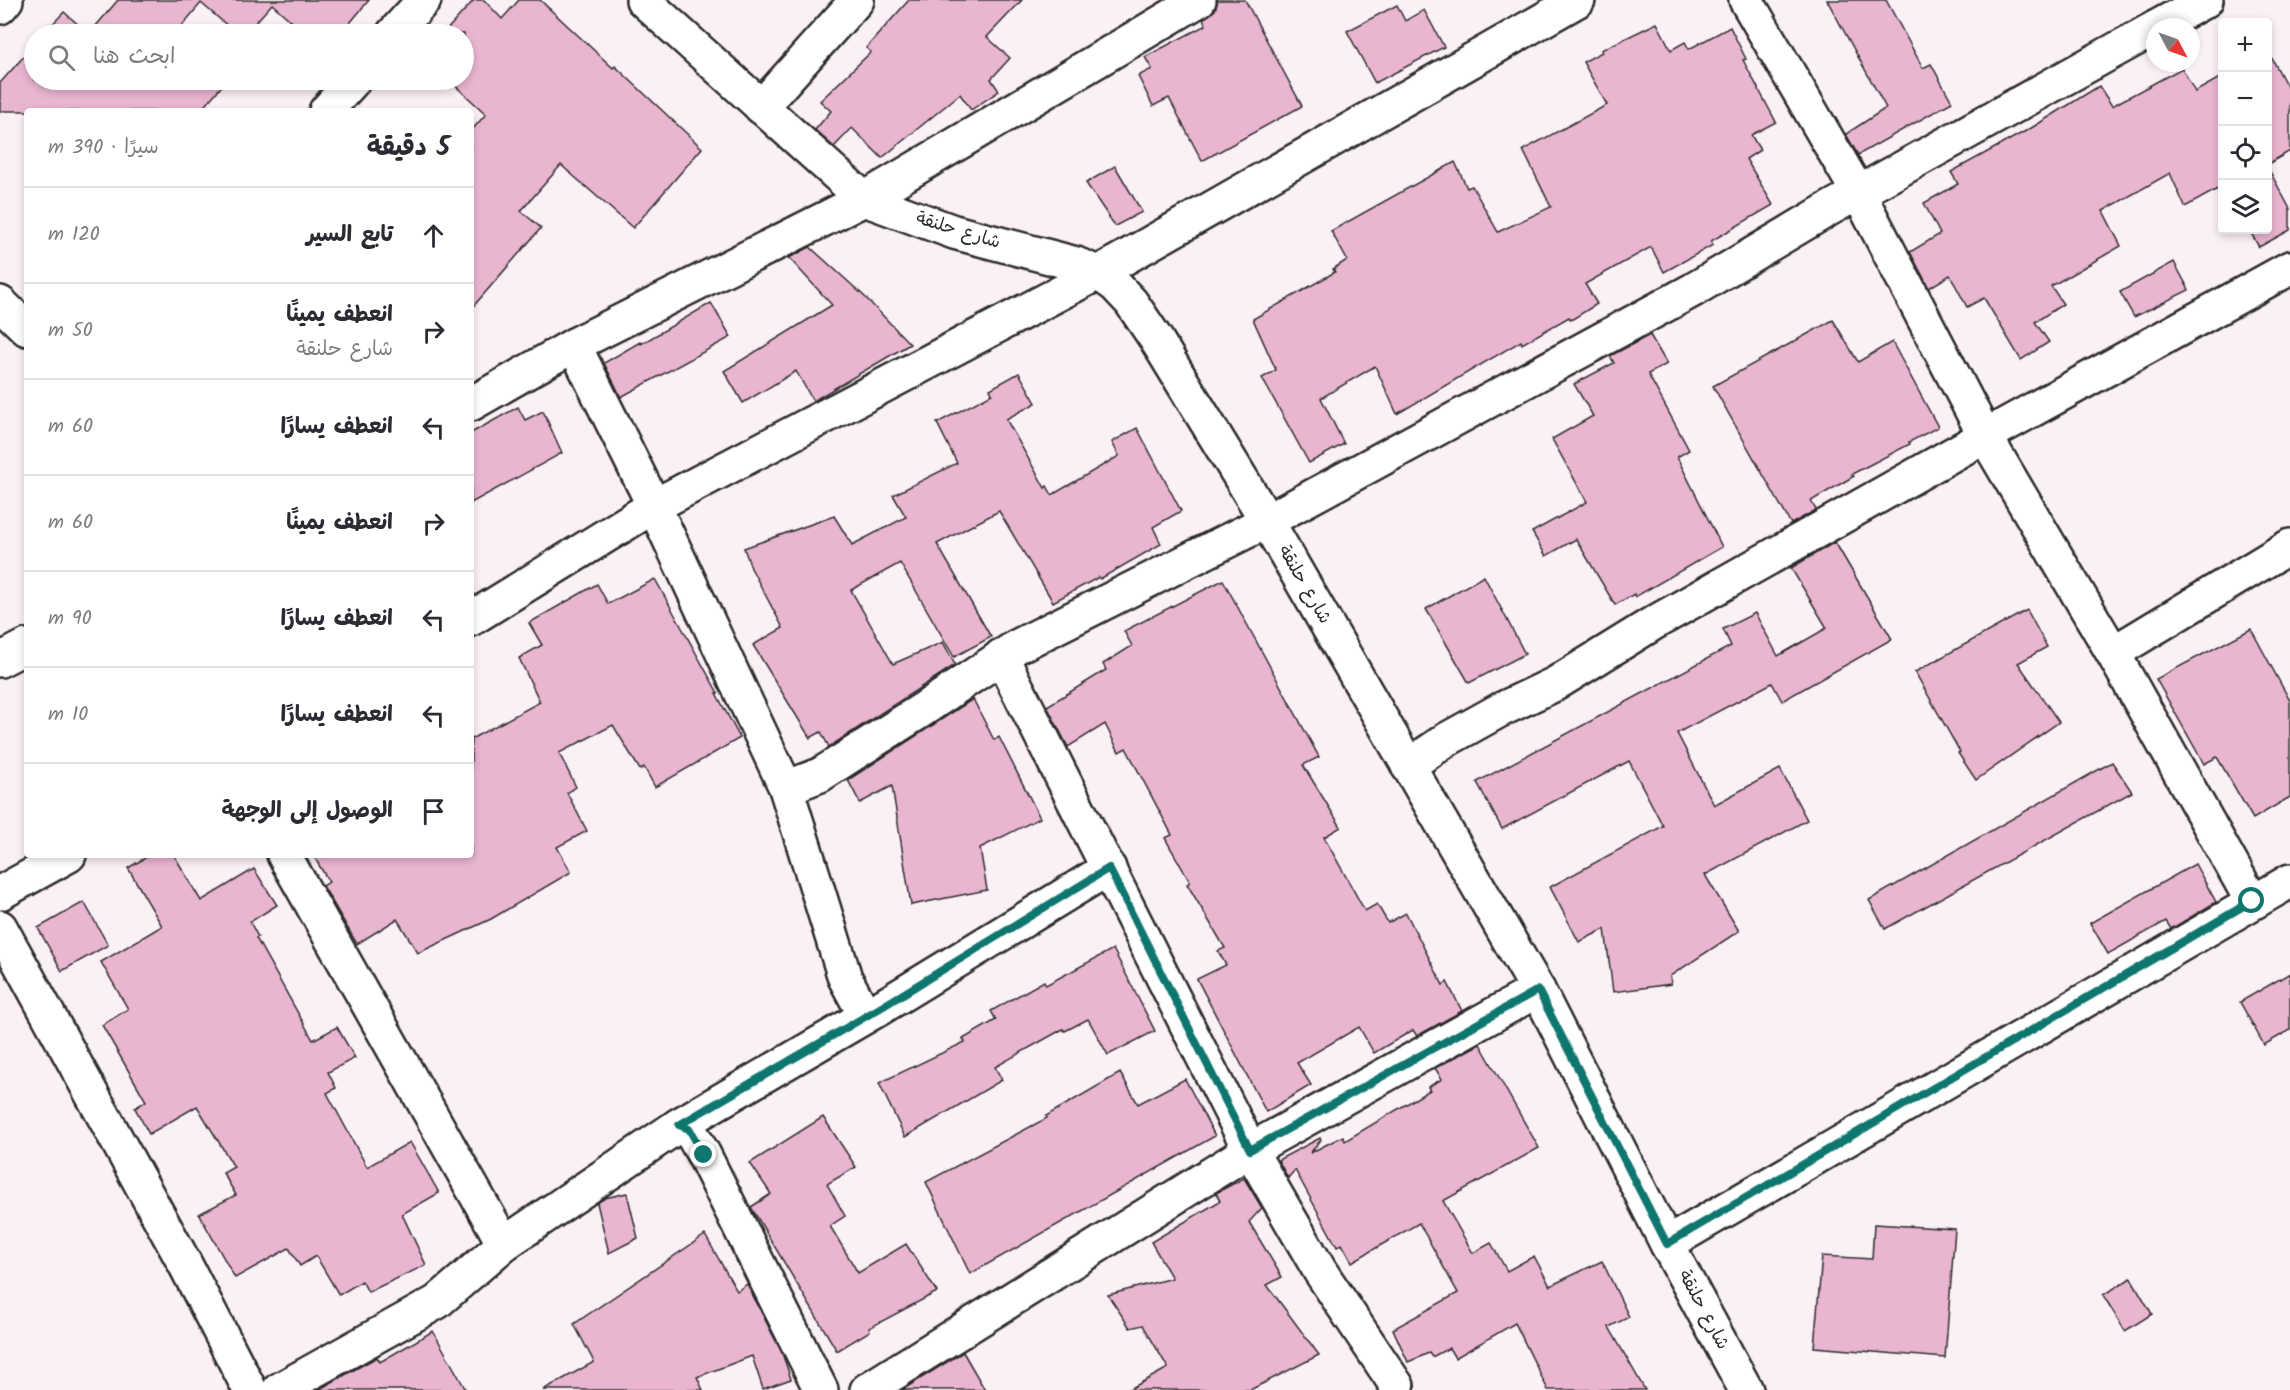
<!DOCTYPE html>
<html lang="ar">
<meta charset="utf-8">
<style>
:root{--surface:#fff;--page:#f7f7f7;--text:#2b2b33;--muted:#7c7c81;--line:#e1e1e2}
body{margin:0;font-family:Kalam,"Playpen Sans Arabic",sans-serif;background:var(--page);color:var(--text);direction:rtl}
.controls{position:absolute;right:18px;top:18px;display:grid;overflow:hidden;border-radius:6px;box-shadow:0 3px 9px #0003}
.controls button{width:54px;height:54px;display:grid;place-items:center;padding:0;border:0;border-bottom:2px solid var(--line);background:var(--surface);color:var(--text);font:30px sans-serif}
.compass{position:absolute;left:2146px;top:18px;width:54px;height:54px;border-radius:50%;background:var(--surface);box-shadow:0 3px 9px #0003;rotate:131deg}
.stop{position:absolute;width:18px;height:18px;margin:-14px;border:4px solid #0f766e;border-radius:50%;background:#fff}
.stop.end{background:#0f766e;border-color:#fff;box-shadow:0 2px 6px #0008}
.list{margin:0;padding:0;list-style:none}
h2{display:flex;justify-content:space-between;align-items:center;height:78px;margin:0;padding:0 24px;font-size:26px}
h2 small{font-size:20px;font-weight:400;color:var(--muted)}
.list li{display:grid;grid-template-columns:39px 1fr auto;gap:18px;align-items:center;box-sizing:border-box;height:96px;padding:0 24px;border-top:2px solid var(--line)}
.list b{display:block;font-size:22px;white-space:nowrap}
.list p{margin:0;font-size:20px;white-space:nowrap;color:var(--muted)}
.list em{font-size:20px;font-style:normal;color:var(--muted)}
.icon{flex:none;width:33px;height:33px;fill:none;stroke:currentColor;stroke-width:2;stroke-linecap:round;stroke-linejoin:round}
.map{position:relative;flex:none;width:2290px;height:1390px;overflow:hidden;direction:ltr}
.search{position:absolute;background:var(--surface);box-shadow:0 3px 9px #0003;left:24px;top:24px;width:450px;height:66px;display:flex;align-items:center;gap:15px;box-sizing:border-box;padding:0 21px;border-radius:33px;color:var(--muted);font-size:22px}
.panel{position:absolute;background:var(--surface);box-shadow:0 3px 9px #0003;left:24px;top:108px;width:450px;height:750px;border-radius:6px;direction:rtl}
.map>svg:first-child{display:block}
</style>
<div class="map">
<svg width="2290" height="1390" viewBox="0 0 2290 1390">
<rect width="100%" height="100%" fill="#fbf0f6"/>
<filter id="ink" filterUnits="userSpaceOnUse"><feTurbulence type="fractalNoise" baseFrequency=".0167" numOctaves="2"/><feDisplacementMap in="SourceGraphic" scale="12" xChannelSelector="R" yChannelSelector="G"/><feConvolveMatrix kernelMatrix="1 2 1 2 8 2 1 2 1" color-interpolation-filters="sRGB"/></filter>
<g filter="url(#ink)">
<g fill="#eab5d1" stroke="#2b2b2b" stroke-width="1.5">
<polygon points="118,0 369,0 341,34 306,34 272,4 245,34 237,34 201,3 175,34 43,34 64,12 89,34"/>
<polygon points="474,0 484,0 502,19 519,0 540,0 613,68 615,66 702,148 633,228 561,165 521,211 541,228 471,309 471,131 486,114 449,80 464,80 464,34 443,34"/>
<polygon points="909,0 1022,0 987,37 1010,58 991,79 999,91 971,110 960,94 882,158 852,128 834,147 815,130 831,111 820,101 871,52 866,48"/>
<polygon points="1218,0 1245,0 1302,106 1202,161 1169,98 1153,106 1138,76 1152,69 1145,57 1206,25 1203,19 1215,10"/>
<polygon points="1827,0 1886,0 1923,68 1931,64 1952,102 1858,155 1846,134 1886,108"/>
<polygon points="1397,5 1405,21 1424,10 1444,47 1375,83 1347,31"/>
<polygon points="1657,23 1671,50 1685,42 1689,49 1730,27 1746,59 1743,60 1776,122 1751,135 1760,150 1746,159 1773,205 1711,241 1713,245 1664,272 1651,247 1585,284 1597,304 1571,320 1569,317 1522,344 1521,341 1397,414 1375,366 1321,398 1344,444 1309,463 1262,378 1276,370 1253,319 1335,272 1333,269 1347,260 1331,231 1455,162 1467,188 1472,186 1498,232 1551,207 1523,150 1607,105 1583,62 1602,52 1601,50"/>
<polygon points="34,45 34,80 227,80 200,111 0,111 0,83"/>
<polygon points="2268,51 2290,92 2290,151 2268,164"/>
<polygon points="2182,68 2195,92 2223,76 2223,186 2185,207 2170,173 2103,211 2121,246 2051,286 2063,304 2035,322 2049,342 2021,360 1984,298 1967,307 1950,275 1929,288 1910,252 1940,234 1924,203 1958,184 1951,172 2033,127 2099,86 2112,106"/>
<polygon points="1115,166 1142,212 1115,226 1086,183"/>
<polygon points="2268,168 2290,209 2290,230 2259,247 2249,230 2268,230"/>
<polygon points="810,247 864,296 910,344 813,401 796,371 743,403 724,371 832,305 789,258"/>
<polygon points="2174,262 2189,290 2134,317 2120,292"/>
<polygon points="711,303 731,337 621,397 604,363 640,342 641,344"/>
<polygon points="1833,320 1858,362 1892,342 1938,427 1909,442 1910,444 1852,474 1854,476 1811,501 1816,510 1791,524 1713,386"/>
<polygon points="1650,335 1667,364 1648,374 1689,450 1677,457 1722,547 1635,597 1634,594 1615,605 1576,539 1546,556 1532,532 1587,502 1552,439 1593,416 1574,384 1614,363 1610,356"/>
<polygon points="1019,373 1036,403 1006,419 1045,488 1047,486 1052,495 1119,456 1112,442 1137,428 1181,511 1153,527 1161,544 1100,579 1099,577 1053,602 999,511 937,544 991,637 954,657 900,563 851,590 893,664 943,642 955,665 829,747 821,732 810,738 753,645 783,628 751,568 744,548 834,516 852,545 906,517 893,495 957,463 937,423 992,394 990,389"/>
<polygon points="518,407 525,420 543,411 562,453 471,503 471,433"/>
<polygon points="1835,542 1892,639 1782,701 1772,683 1677,733 1714,805 1780,769 1807,820 1705,875 1739,931 1670,976 1671,984 1613,992 1605,929 1579,942 1550,887 1663,826 1629,761 1502,829 1477,782 1731,646 1723,629 1755,613 1778,656 1827,628 1791,568"/>
<polygon points="1484,576 1525,654 1469,683 1426,609"/>
<polygon points="655,579 718,693 716,693 740,738 655,787 644,767 640,770 613,725 559,753 576,787 567,793 587,831 557,847 571,872 491,919 418,953 397,919 357,944 323,886 329,882 313,855 471,855 471,739 540,702 519,658 542,645 529,623 597,584 608,604"/>
<polygon points="1223,580 1319,757 1303,765 1341,827 1324,837 1365,911 1377,904 1388,923 1406,913 1443,985 1447,982 1462,1011 1417,1036 1413,1030 1374,1053 1359,1027 1297,1063 1311,1085 1266,1112 1197,979 1226,965 1218,951 1225,948 1187,884 1190,882 1165,838 1172,835 1126,748 1119,752 1105,724 1068,747 1047,706 1106,670 1103,664 1132,646 1124,631"/>
<polygon points="2027,610 2047,647 2018,663 2059,722 1976,780 1958,753 1960,752 1915,672"/>
<polygon points="2251,629 2290,701 2290,797 2253,819 2217,757 2204,764 2156,679"/>
<polygon points="973,699 994,740 999,737 1040,818 980,848 987,890 911,905 892,786 860,803 848,780"/>
<polygon points="2112,762 2132,792 1885,929 1869,900"/>
<polygon points="150,855 174,855 201,901 254,869 277,905 250,922 258,937 256,938 313,1040 337,1027 355,1058 328,1072 336,1088 327,1093 367,1167 410,1142 439,1193 402,1214 426,1265 368,1292 362,1281 339,1295 316,1256 300,1266 289,1248 235,1278 199,1214 236,1195 223,1173 234,1167 197,1106 149,1134 135,1108 146,1101 102,1025 128,1009 101,962 162,926 128,868"/>
<polygon points="2195,864 2216,902 2171,929 2166,921 2108,954 2090,923"/>
<polygon points="84,902 108,945 62,971 38,928"/>
<polygon points="1113,949 1155,1031 1108,1055 1088,1019 1065,1031 1063,1029 995,1067 1002,1080 905,1137 879,1083 965,1042 963,1039 996,1020 991,1011 1044,981 1046,985"/>
<polygon points="2290,973 2290,1030 2264,1045 2240,1002"/>
<polygon points="1480,1044 1539,1148 1443,1201 1473,1253 1491,1243 1507,1271 1534,1256 1550,1286 1602,1261 1629,1317 1609,1327 1645,1390 1548,1390 1515,1323 1455,1358 1449,1348 1432,1357 1429,1353 1408,1362 1393,1329 1458,1293 1419,1223 1352,1262 1342,1244 1337,1247 1295,1170 1288,1178 1278,1160 1320,1138 1321,1140 1310,1153 1343,1136 1345,1141 1430,1090 1428,1087 1442,1079 1435,1068"/>
<polygon points="1120,1073 1138,1104 1185,1079 1215,1136 970,1274 926,1182 1047,1118 1046,1116"/>
<polygon points="823,1117 856,1167 827,1184 845,1216 830,1226 858,1273 906,1244 937,1292 869,1328 870,1331 837,1351 751,1207 771,1194 750,1163"/>
<polygon points="1244,1178 1262,1208 1249,1222 1282,1277 1267,1285 1319,1355 1250,1390 1128,1390 1168,1368 1143,1325 1130,1328 1108,1295 1172,1278 1151,1242 1220,1201 1216,1193"/>
<polygon points="627,1193 638,1238 609,1253 597,1203 605,1198"/>
<polygon points="1874,1224 1955,1229 1945,1358 1814,1347 1822,1256 1872,1259"/>
<polygon points="705,1235 737,1291 747,1284 782,1353 791,1379 763,1389 752,1356 697,1377 703,1390 543,1390 594,1362 574,1324"/>
<polygon points="2131,1278 2152,1314 2125,1331 2103,1295"/>
<polygon points="433,1331 466,1390 318,1390 377,1357 380,1362"/>
<polygon points="963,1352 985,1390 902,1390"/>
</g>
<g fill="none" stroke-linecap="round" stroke-linejoin="round">
<g stroke="#2b2b2b" stroke-width="38">
<g id="minor">
<polyline points="1746,0 1859,194 1985,436 2113,653 2252,901"/>
<polyline points="0,7 6,0"/>
<polyline points="2157,27 2206,0"/>
<polyline points="393,34 424,0"/>
<polyline points="761,107 857,0"/>
<polyline points="326,111 354,80"/>
<polyline points="0,303 27,329"/>
<polyline points="574,345 654,506 786,788 845,978 865,1015"/>
<polyline points="471,404 574,345 864,199 1199,0"/>
<polyline points="471,619 654,506 1098,273 1578,0"/>
<polyline points="2113,653 2290,546"/>
<polyline points="1001,656 1250,1150 1320,1271 1397,1386 1397,1390"/>
<polyline points="0,660 27,646"/>
<polyline points="1408,766 1446,740 1500,710 1555,684 1652,624 1985,436 2290,268"/>
<polyline points="786,788 820,775 922,710 1016,647 1267,521 1693,290 1827,210 2155,28"/>
<polyline points="284,855 504,1244"/>
<polyline points="0,893 69,855"/>
<polyline points="0,927 185,1264 250,1390"/>
<polyline points="679,1125 880,1008 1109,868"/>
<polyline points="1667,1244 2290,881"/>
<polyline points="279,1390 437,1302 504,1244 679,1125 689,1129 704,1155 821,1390"/>
<polyline points="867,1390 1250,1150 1538,990"/>
</g>
</g>
<g stroke="#2b2b2b" stroke-width="38">
<polyline id="tertiary" points="643,0 864,199 954,232 1076,264 1098,273 1115,285 1131,302 1156,339 1267,521 1538,990 1667,1244 1746,1390"/>
</g>
<use href="#minor" stroke="#fff" stroke-width="33"/>
<use href="#tertiary" stroke="#fff" stroke-width="33"/>
</g>
</g>
<g fill="none" stroke-linecap="round" stroke-linejoin="round" filter="url(#ink)">
<polyline stroke="#0f766e" stroke-width="8" points="704,1155 689,1129 679,1125 880,1008 1109,868 1250,1150 1538,990 1667,1244 2252,901"/>
</g>
<g text-anchor="middle" dominant-baseline="central" stroke-width="5" stroke-linejoin="round" paint-order="stroke">
<g font-size="18" fill="#2b2b2b" stroke="#fff">
<text transform="translate(958 231) rotate(17)">شارع حلنقة</text>
<text transform="translate(1304 585) rotate(60)">شارع حلنقة</text>
<text transform="translate(1703 1310) rotate(62)">شارع حلنقة</text>
</g>
</g>
</svg>
<div class="controls">
<button>+</button>
<button>−</button>
<button><svg class="icon" aria-label="locate" viewBox="0 0 24 24"><circle cx="12" cy="12" r="6"/><path d="M12 2v4M12 18v4M2 12h4M18 12h4"/></svg></button>
<button><svg class="icon" aria-label="layers" viewBox="0 0 24 24"><path d="M12 4l9 5-9 5-9-5zM3 14l9 5 9-5"/></svg></button>
</div>
<svg class="compass" viewBox="-18 -18 36 36"><path d="M0-13l5 13h-10z" fill="#e53935"/><path d="M0 13l5-13h-10z" fill="#7c7c81"/></svg>
<div class="stop" style="left:2252px;top:901px"></div>
<div class="stop end" style="left:704px;top:1155px"></div>
<div class="search"><svg class="icon" aria-label="search" viewBox="0 0 24 24"><circle cx="10" cy="10" r="6"/><path d="M15 15l6 6"/></svg>ابحث هنا</div>
<section class="panel">
<h2>5 دقيقة<small>سيرًا · 390 m</small></h2>
<ul class="list">
<li><svg class="icon" aria-label="ahead" viewBox="0 0 24 24"><path d="M12 20V5M6 11l6-6 6 6"/></svg><div><b>تابع السير</b></div><em>120 m</em></li>
<li><svg class="icon" aria-label="right" viewBox="0 0 24 24"><path d="M7 20v-9h11M14 6l5 5-5 5"/></svg><div><b>انعطف يمينًا</b><p>شارع حلنقة</p></div><em>50 m</em></li>
<li><svg class="icon" aria-label="left" viewBox="0 0 24 24"><path d="M17 20v-9H6M10 6l-5 5 5 5"/></svg><div><b>انعطف يسارًا</b></div><em>60 m</em></li>
<li><svg class="icon" aria-label="right" viewBox="0 0 24 24"><path d="M7 20v-9h11M14 6l5 5-5 5"/></svg><div><b>انعطف يمينًا</b></div><em>60 m</em></li>
<li><svg class="icon" aria-label="left" viewBox="0 0 24 24"><path d="M17 20v-9H6M10 6l-5 5 5 5"/></svg><div><b>انعطف يسارًا</b></div><em>90 m</em></li>
<li><svg class="icon" aria-label="left" viewBox="0 0 24 24"><path d="M17 20v-9H6M10 6l-5 5 5 5"/></svg><div><b>انعطف يسارًا</b></div><em>10 m</em></li>
<li><svg class="icon" aria-label="arrive" viewBox="0 0 24 24"><path d="M6 21V4h12l-3 4 3 4H6"/></svg><div><b>الوصول إلى الوجهة</b></div></li>
</ul>
</section>
</div>
